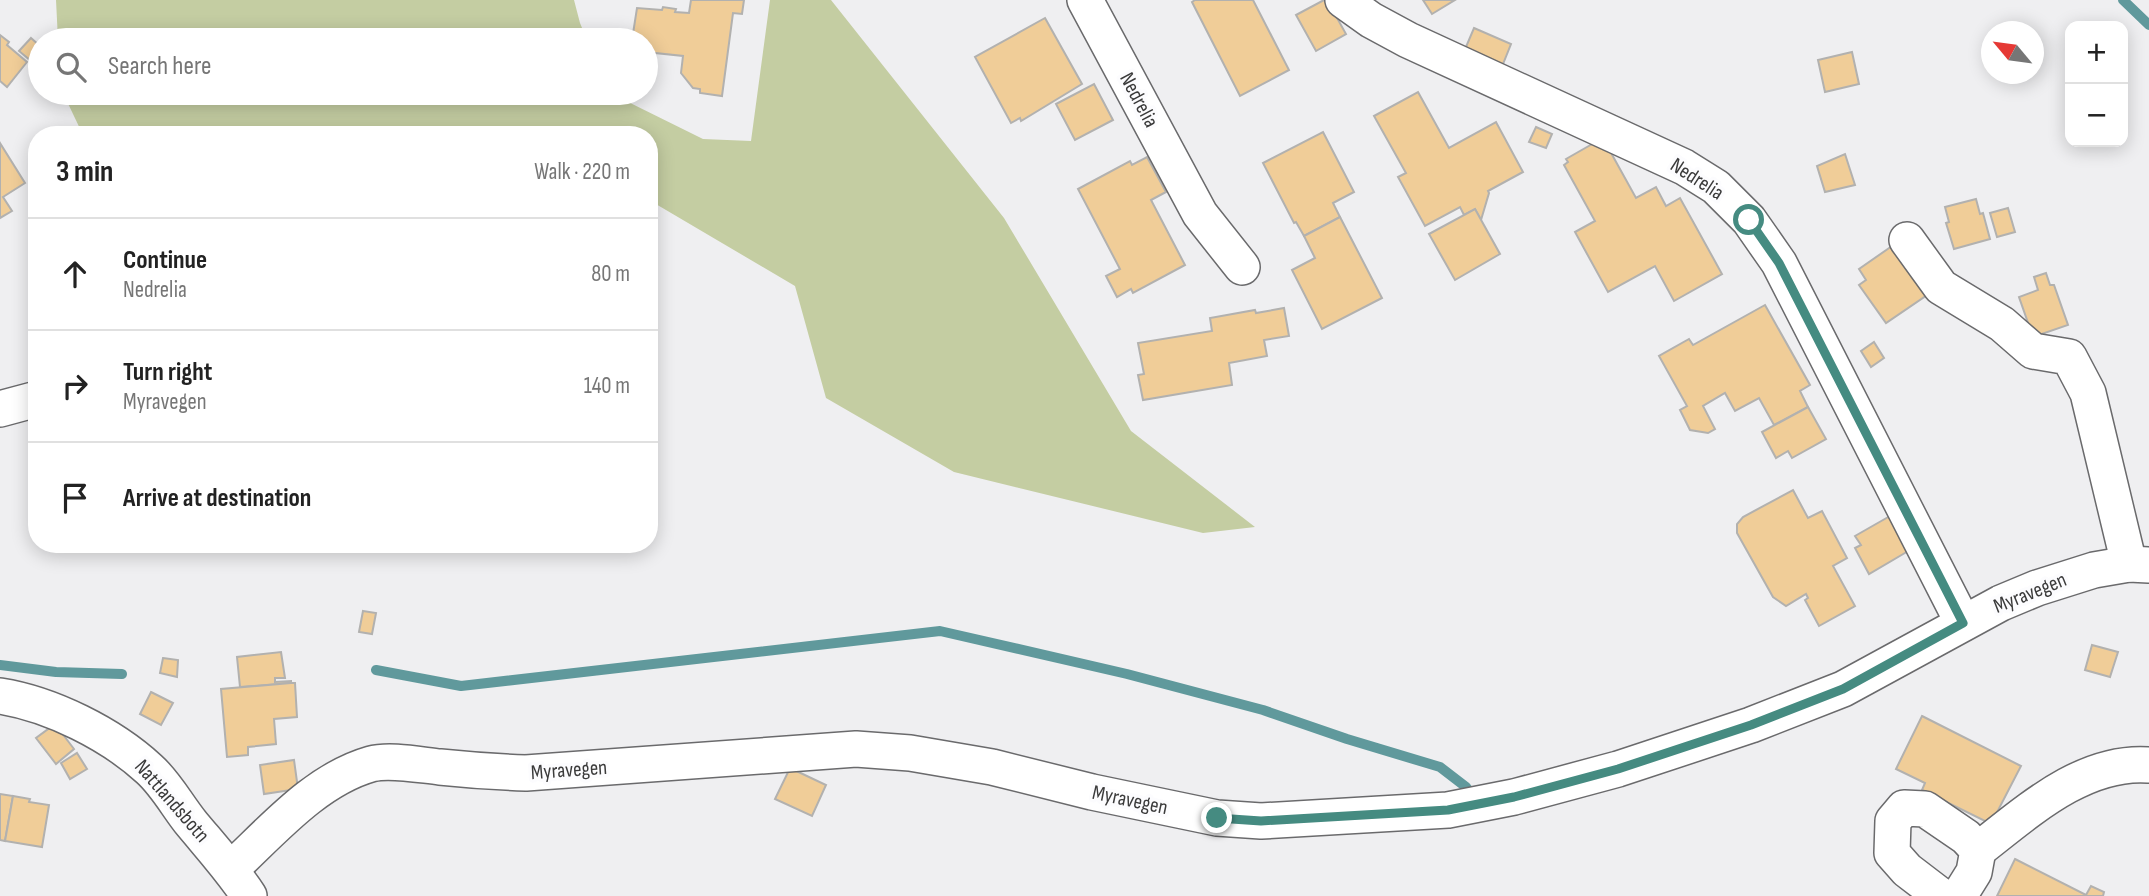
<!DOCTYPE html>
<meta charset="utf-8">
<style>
:root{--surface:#fff;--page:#f6f6f6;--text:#222;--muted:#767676;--line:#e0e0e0}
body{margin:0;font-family:"Sofia Sans Condensed",sans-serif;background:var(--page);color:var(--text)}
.controls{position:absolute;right:21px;top:21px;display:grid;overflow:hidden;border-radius:14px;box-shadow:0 4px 18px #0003}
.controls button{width:63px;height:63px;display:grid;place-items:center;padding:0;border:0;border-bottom:2px solid var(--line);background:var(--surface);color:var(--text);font:35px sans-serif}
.compass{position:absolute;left:1981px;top:21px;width:63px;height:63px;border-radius:50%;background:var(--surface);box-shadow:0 4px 18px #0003;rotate:299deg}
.stop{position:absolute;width:21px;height:21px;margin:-16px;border:5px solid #458b81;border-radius:50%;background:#fff}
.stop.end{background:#458b81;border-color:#fff;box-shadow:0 2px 7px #0008}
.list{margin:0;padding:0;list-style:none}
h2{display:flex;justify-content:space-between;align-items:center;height:91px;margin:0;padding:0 28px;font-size:30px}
h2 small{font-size:23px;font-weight:400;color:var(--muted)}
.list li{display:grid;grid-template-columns:46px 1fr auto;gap:21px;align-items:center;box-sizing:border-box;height:112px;padding:0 28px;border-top:2px solid var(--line)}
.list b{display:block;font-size:26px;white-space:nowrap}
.list p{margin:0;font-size:23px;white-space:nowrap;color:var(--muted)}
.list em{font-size:23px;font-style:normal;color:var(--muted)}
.icon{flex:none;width:38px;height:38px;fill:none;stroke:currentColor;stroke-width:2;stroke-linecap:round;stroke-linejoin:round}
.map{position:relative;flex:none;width:2149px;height:896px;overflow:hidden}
.search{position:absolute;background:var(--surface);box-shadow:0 4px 18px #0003;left:28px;top:28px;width:630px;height:77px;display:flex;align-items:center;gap:18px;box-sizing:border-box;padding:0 24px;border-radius:38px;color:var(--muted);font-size:26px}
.panel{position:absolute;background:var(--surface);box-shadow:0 4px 18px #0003;left:28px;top:126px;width:630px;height:427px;border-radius:28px}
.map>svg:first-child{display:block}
</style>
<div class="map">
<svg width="2149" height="896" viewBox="0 0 2149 896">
<rect width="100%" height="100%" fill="#efeff1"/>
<g fill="#c4cda2">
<polygon points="56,0 574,0 580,23 587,40 58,40"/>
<polygon points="770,0 831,0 1004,218 1131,431 1255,527 1203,533 954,472 826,398 795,286 649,200 649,135 83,135 63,93 610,93 703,139 751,141"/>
</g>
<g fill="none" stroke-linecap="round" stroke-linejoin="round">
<g stroke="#60999c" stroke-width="10">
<polyline points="2123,0 2149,25"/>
<polyline points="0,665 56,672 122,674"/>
<polyline points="376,670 461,686 940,631 1127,674 1263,710 1347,739 1440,767 1466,787 1472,795"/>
</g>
</g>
<g fill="#f0cd98" stroke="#b2b1af" stroke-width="2">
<polygon points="691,0 744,0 742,14 733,13 722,96 700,93 700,89 693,88 681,73 683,56 646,52 646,40 632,40 637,8 662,10 663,7 676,9 675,12 689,13"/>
<polygon points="1195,0 1253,0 1289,70 1240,96 1192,2"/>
<polygon points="1324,0 1327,0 1346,34 1316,51 1296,15"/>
<polygon points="1423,0 1455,0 1432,14"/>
<polygon points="1045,18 1082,84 1021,121 1020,118 1011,123 975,57"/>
<polygon points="1474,28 1511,44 1501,69 1463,54"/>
<polygon points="0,35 9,42 7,45 27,62 7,87 0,81"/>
<polygon points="31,38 40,46 40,51 31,61 19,51"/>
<polygon points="1852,52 1859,84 1825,92 1818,60"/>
<polygon points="1094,84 1113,120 1075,140 1056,104"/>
<polygon points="1418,92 1449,148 1496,122 1523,172 1488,191 1489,193 1481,220 1475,209 1464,215 1460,207 1425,226 1398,177 1406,173 1374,116"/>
<polygon points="1536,127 1552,134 1546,148 1529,142"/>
<polygon points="1323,132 1354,192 1333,203 1340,217 1304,236 1296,222 1294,223 1263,163"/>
<polygon points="1605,142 1636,198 1656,187 1666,206 1680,198 1722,274 1674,301 1655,266 1608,292 1575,232 1595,221 1564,165 1568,162 1566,159 1594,143 1596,146"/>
<polygon points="0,143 25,183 3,197 12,211 0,218"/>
<polygon points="1845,154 1855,185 1825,192 1817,166"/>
<polygon points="1147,157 1166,192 1151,200 1185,265 1133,293 1131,289 1117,297 1106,276 1120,269 1078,189 1130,161 1132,165"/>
<polygon points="1976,199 1980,214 1983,213 1990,239 1954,249 1946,223 1949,222 1945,207"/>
<polygon points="2008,208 2015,232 1997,237 1990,213"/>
<polygon points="1475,209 1500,254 1455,280 1429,234"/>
<polygon points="1340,217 1382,298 1322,329 1292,270 1315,258 1304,236"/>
<polygon points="1892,246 1933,291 1886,323 1859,285 1866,280 1859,269"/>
<polygon points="2046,273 2050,285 2054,285 2068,325 2033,337 2019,297 2038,290 2034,277"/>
<polygon points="1765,305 1810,385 1800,391 1808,407 1774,425 1759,398 1735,411 1725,393 1703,406 1715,429 1708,433 1690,430 1680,410 1687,406 1659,356 1689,339 1693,345"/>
<polygon points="1284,308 1289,336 1264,340 1267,356 1229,363 1232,385 1143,400 1138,375 1144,374 1138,343 1212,331 1210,318 1255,310 1256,313"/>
<polygon points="1874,342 1884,358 1871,367 1861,351"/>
<polygon points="1808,407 1826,439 1792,458 1788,451 1776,458 1762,432"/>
<polygon points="1793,490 1808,518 1822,511 1847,558 1833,566 1855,606 1819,626 1805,600 1808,598 1806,594 1786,606 1773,597 1737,533 1737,524 1743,517"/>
<polygon points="1890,516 1910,550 1869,574 1855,548 1861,545 1855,536"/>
<polygon points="363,611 376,613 372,634 359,632"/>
<polygon points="2092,645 2118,652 2110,677 2085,670"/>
<polygon points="281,652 285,678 275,678 275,682 291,681 291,683 240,687 237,657"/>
<polygon points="163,658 178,660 177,677 160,673"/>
<polygon points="291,683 295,683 297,717 274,719 276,744 248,747 248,755 227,757 221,689"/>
<polygon points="151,692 173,703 161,725 140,714"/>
<polygon points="1922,716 2021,766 1991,824 1922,790 1925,783 1896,769"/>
<polygon points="55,724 74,749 56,764 36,738"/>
<polygon points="77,753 87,769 70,779 61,763"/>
<polygon points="294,760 298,789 264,794 260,765"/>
<polygon points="790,768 826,785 812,816 775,799"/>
<polygon points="0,794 13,796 5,841 0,840"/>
<polygon points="13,796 30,799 29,802 49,805 42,847 5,841"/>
<polygon points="2015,859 2086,895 2091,886 2104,892 2103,896 1997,896"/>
</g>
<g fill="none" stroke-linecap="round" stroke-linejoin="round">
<g stroke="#6a6a6c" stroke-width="38">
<g id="minor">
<polyline points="1085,0 1200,214 1242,267"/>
<polyline points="1343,0 1371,20 1408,40 1684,167 1716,187 1749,220 1779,263 1963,623"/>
<polyline points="1907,240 1941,287 2002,324 2033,351 2069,357 2088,393 2129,564"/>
<polyline points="0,409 37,399"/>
<path d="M 0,696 C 51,704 111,734 149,769 C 166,784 178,807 192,824 C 212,848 232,870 249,896"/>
<path d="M 1978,850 C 2027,812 2083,760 2149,765"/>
<path d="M 231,869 C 272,831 315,780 371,764 C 390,759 420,765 440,767 C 469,770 497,772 526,773 L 856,749 L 910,753 L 992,767 L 1092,792 L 1217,818 L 1261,821 L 1448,810 L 1514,797 L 1618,769 L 1751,725 L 1843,689 L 2001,603 L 2037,588 L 2094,570 L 2129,564 L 2149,565"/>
<polyline points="1941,896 1907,870 1892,853 1893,821 1904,808 1925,809 1966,837 1978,850 1974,872 1959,896"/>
</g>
</g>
<use href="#minor" stroke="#fff" stroke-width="35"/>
</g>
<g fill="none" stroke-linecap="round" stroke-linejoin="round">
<polyline stroke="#458b81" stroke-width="9" points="1217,818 1261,821 1448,810 1514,797 1618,769 1751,725 1843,689 1963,623 1779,263 1749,220"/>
</g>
<g text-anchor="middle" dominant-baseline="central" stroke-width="7" stroke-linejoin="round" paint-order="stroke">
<g font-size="21" fill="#3b3b3b" stroke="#fcfcfe">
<text transform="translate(1139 100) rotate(62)">Nedrelia</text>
<text transform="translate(1697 179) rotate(33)">Nedrelia</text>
<text transform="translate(2030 593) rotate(-22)">Myravegen</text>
<text transform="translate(569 770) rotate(-4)">Myravegen</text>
<text transform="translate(1130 800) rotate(12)">Myravegen</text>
<text transform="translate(172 801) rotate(49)">Nattlandsbotn</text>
</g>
</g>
</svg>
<div class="controls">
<button>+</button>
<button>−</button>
</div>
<svg class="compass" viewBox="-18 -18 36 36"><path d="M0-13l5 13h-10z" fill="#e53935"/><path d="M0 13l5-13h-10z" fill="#767676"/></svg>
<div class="stop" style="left:1749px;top:220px"></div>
<div class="stop end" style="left:1217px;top:818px"></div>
<div class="search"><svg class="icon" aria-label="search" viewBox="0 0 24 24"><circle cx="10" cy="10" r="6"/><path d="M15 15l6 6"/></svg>Search here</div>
<section class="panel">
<h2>3 min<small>Walk · 220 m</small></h2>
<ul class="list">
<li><svg class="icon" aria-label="ahead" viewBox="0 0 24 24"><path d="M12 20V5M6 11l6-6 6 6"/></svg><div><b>Continue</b><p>Nedrelia</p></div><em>80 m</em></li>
<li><svg class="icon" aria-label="right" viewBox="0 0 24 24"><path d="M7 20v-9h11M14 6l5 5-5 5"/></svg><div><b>Turn right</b><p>Myravegen</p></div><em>140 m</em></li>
<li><svg class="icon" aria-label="arrive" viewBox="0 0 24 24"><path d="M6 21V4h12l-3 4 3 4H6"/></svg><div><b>Arrive at destination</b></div></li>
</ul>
</section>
</div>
